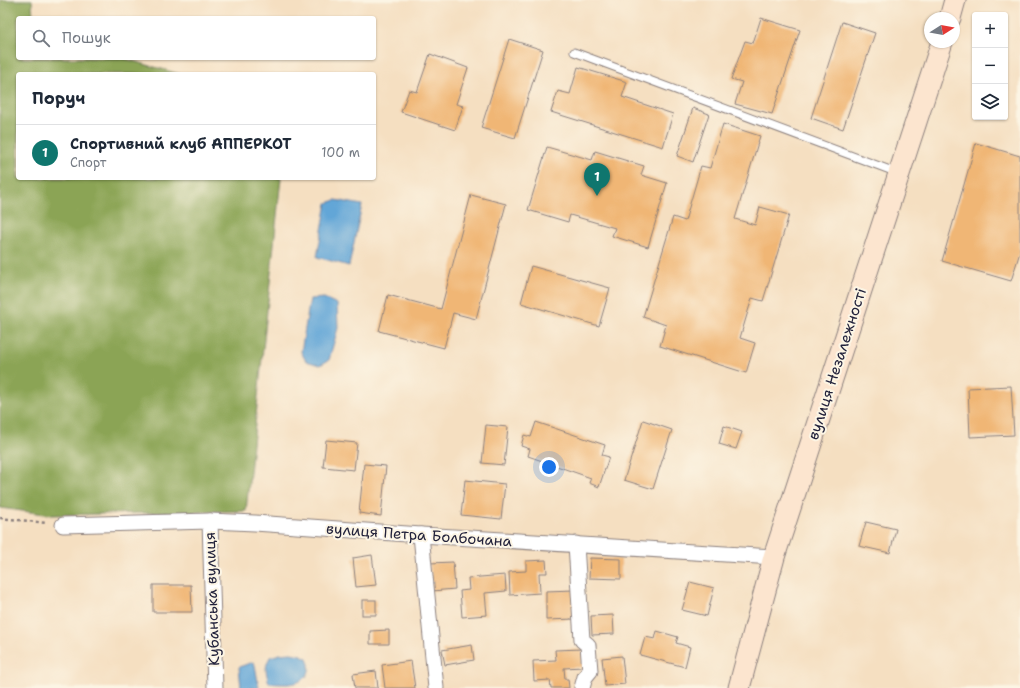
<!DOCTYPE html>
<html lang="uk">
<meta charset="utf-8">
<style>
:root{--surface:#fff;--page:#f2f2f3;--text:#1f2937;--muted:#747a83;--line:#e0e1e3;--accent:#0f766e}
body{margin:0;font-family:"Shantell Sans",sans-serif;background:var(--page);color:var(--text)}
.controls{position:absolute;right:12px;top:12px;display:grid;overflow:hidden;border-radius:4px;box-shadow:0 1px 3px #0004}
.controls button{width:36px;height:36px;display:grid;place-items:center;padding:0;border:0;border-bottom:1px solid var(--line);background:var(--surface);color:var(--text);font:20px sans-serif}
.compass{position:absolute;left:924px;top:12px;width:36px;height:36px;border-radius:50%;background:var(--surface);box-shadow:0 1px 3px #0004;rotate:79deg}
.you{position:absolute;left:549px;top:467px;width:14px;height:14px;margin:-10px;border:3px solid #fff;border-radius:50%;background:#1a73e8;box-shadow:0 0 0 6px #1a73e833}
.badge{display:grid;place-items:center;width:26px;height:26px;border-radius:50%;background:var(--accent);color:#fff;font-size:13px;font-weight:700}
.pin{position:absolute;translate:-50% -33px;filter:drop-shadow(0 1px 2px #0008)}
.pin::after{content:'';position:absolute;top:21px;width:14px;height:12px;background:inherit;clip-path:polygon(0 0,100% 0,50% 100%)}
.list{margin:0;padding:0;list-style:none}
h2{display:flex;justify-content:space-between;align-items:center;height:52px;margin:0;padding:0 16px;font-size:17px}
h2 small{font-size:13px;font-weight:400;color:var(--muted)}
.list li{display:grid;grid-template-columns:26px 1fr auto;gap:12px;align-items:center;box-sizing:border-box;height:56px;padding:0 16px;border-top:1px solid var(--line)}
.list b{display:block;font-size:15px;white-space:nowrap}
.list p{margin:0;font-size:13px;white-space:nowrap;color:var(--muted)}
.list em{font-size:13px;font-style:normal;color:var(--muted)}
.icon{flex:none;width:22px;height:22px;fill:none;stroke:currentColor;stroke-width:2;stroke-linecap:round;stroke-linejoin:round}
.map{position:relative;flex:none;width:1020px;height:688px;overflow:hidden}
.search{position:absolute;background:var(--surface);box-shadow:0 1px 3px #0004;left:16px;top:16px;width:360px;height:44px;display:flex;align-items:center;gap:10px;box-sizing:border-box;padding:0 14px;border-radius:4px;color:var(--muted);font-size:15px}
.panel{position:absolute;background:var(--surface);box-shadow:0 1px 3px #0004;left:16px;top:72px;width:360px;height:108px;border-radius:4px}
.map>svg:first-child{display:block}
</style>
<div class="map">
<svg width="1020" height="688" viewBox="0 0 1020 688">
<rect width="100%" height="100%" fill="#fcf5e5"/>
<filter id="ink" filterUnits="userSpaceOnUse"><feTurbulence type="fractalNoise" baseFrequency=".025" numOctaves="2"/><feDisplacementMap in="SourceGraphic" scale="8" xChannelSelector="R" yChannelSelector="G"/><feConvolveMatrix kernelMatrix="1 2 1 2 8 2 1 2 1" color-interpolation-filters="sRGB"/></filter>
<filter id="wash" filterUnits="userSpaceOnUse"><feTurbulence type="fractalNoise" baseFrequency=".012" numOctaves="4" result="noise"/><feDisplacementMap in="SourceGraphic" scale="16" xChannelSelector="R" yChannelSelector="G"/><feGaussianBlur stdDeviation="0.9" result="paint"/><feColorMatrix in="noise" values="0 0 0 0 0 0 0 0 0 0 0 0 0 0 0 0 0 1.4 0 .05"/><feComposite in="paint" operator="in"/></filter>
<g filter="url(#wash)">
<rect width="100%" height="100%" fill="#f5dfc1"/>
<polygon fill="#8ba455" stroke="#566348" points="0,0 32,0 33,18 18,18 18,58 122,58 180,74 18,74 18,178 281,178 246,511 52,515 0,508"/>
<g fill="#62a6d7" stroke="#426489">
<polygon points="336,200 362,205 349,266 317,257 327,203"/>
<polygon points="324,298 337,304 338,328 329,360 320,365 306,361 301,352 310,299"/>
<path d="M 291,653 L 301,655 L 307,658 C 314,674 304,683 288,684 C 282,684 275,684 269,683 C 266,672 264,668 270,657 L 280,654 Z"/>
<polygon points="253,662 255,665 259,688 241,688 239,667"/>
</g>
<g id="blocks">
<g fill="#f0b675">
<polygon points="761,18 800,30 772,114 735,104 742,82 731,79 745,41 753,43"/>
<polygon points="842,22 875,33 843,129 811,118"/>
<polygon points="509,39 543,50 515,138 481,128"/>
<polygon points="430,54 468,68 456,104 463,106 455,130 401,112 409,90 417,92"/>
<polygon points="578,67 627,82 622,97 673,114 663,147 551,112 558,91 570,94"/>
<polygon points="693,108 709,114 693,162 677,156"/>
<polygon points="723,124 760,136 735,219 755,225 760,207 789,215 763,301 752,298 740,338 755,343 746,373 660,346 666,325 643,317 673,217 685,221 701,166 710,168"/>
<polygon points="976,143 1020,156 1020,252 1011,281 942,261"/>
<polygon points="547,147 592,160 595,151 644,166 641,175 667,183 648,247 612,236 615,228 570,215 568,222 528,210"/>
<polygon points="471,195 506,204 476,319 453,313 444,348 379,331 388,295 441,309"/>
<polygon points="531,266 610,288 599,326 521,303"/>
<polygon points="1011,386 1014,435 970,437 968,388"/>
<polygon points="643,420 672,430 653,489 624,480"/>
<polygon points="536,422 605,445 602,455 609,457 599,487 589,483 591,478 528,456 530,449 521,446 524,435 531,437"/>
<polygon points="486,425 508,427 504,465 482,463"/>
<polygon points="724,426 742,432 736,449 719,444"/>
<polygon points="326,440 357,443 354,470 323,467"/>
<polygon points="364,464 386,466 381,516 359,513"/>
<polygon points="465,480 505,484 501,519 461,515"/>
<polygon points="866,522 896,529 890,553 859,546"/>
<polygon points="372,555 376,585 356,587 353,558"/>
<polygon points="590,558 621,559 621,579 589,578"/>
<polygon points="546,560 547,573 539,573 540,593 510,595 509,572 526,571 526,561"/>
<polygon points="453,562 455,589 432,591 430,563"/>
<polygon points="505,575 506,591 485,593 487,615 462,617 460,591 469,590 468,578"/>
<polygon points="690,582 714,588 707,616 682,610"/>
<polygon points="153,585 191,585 192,612 153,612"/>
<polygon points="574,590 575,619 546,620 546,591"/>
<rect x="362" y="600" width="14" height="15"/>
<polygon points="613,615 614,634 592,635 591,616"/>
<polygon points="389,630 389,644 370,644 370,631"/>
<polygon points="657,631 678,637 676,643 690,647 685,667 640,655 645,637 655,639"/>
<polygon points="472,645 474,660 445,665 442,650"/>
<polygon points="582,649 583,667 564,668 565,679 568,679 569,688 551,688 550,680 534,681 533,661 556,660 555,650"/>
<polygon points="622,656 625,684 605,686 602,658"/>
<polygon points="411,661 415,688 385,688 382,665"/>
<polygon points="376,671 378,688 355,688 353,674"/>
</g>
</g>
</g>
<g filter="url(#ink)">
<use href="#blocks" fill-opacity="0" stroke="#8c807e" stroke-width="1"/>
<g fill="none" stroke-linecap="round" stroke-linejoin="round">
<g stroke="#8c807e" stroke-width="9">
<polyline id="lane" points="574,52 898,173"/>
</g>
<g stroke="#8c807e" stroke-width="17">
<g id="street">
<polyline points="210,521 215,688"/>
<polyline points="63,525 210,521 255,523 421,535 774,557"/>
<polyline points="421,535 436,688"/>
<polyline points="576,544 582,640 588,645 590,671 585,677 582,688"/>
</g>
</g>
<g stroke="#8c807e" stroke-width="23">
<g id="secondary">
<polyline points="950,18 955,0"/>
<polyline points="739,688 774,557 942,42"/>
</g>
</g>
<polyline stroke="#8c807e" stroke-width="2.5" stroke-dasharray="3 3" stroke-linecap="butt" points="0,518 47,523"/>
<use href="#lane" stroke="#fff" stroke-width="7"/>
<use href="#street" stroke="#fff" stroke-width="15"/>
<use href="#secondary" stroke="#fce5cf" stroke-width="21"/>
</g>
</g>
<g text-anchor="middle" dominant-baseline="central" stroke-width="4" stroke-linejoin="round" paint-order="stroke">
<g font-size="15" fill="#22223b" stroke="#fcf5e5">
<text transform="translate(837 364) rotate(-72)">вулиця Незалежності</text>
<text transform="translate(419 535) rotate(4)">вулиця Петра Болбочана</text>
<text transform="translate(212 599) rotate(-92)">Кубанська вулиця</text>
</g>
</g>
</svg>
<div class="controls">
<button>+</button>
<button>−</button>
<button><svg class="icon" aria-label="layers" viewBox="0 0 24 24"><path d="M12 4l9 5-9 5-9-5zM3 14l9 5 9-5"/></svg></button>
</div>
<svg class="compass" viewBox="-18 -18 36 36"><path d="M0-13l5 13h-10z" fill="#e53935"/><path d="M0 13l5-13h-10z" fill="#747a83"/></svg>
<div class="you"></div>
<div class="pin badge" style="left:597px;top:196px">1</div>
<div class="search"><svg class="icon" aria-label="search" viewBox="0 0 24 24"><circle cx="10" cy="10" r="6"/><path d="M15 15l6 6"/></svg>Пошук</div>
<section class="panel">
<h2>Поруч<small></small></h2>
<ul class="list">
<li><span class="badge">1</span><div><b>Спортивний клуб АППЕРКОТ</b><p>Спорт</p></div><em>100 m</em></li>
</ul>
</section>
</div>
